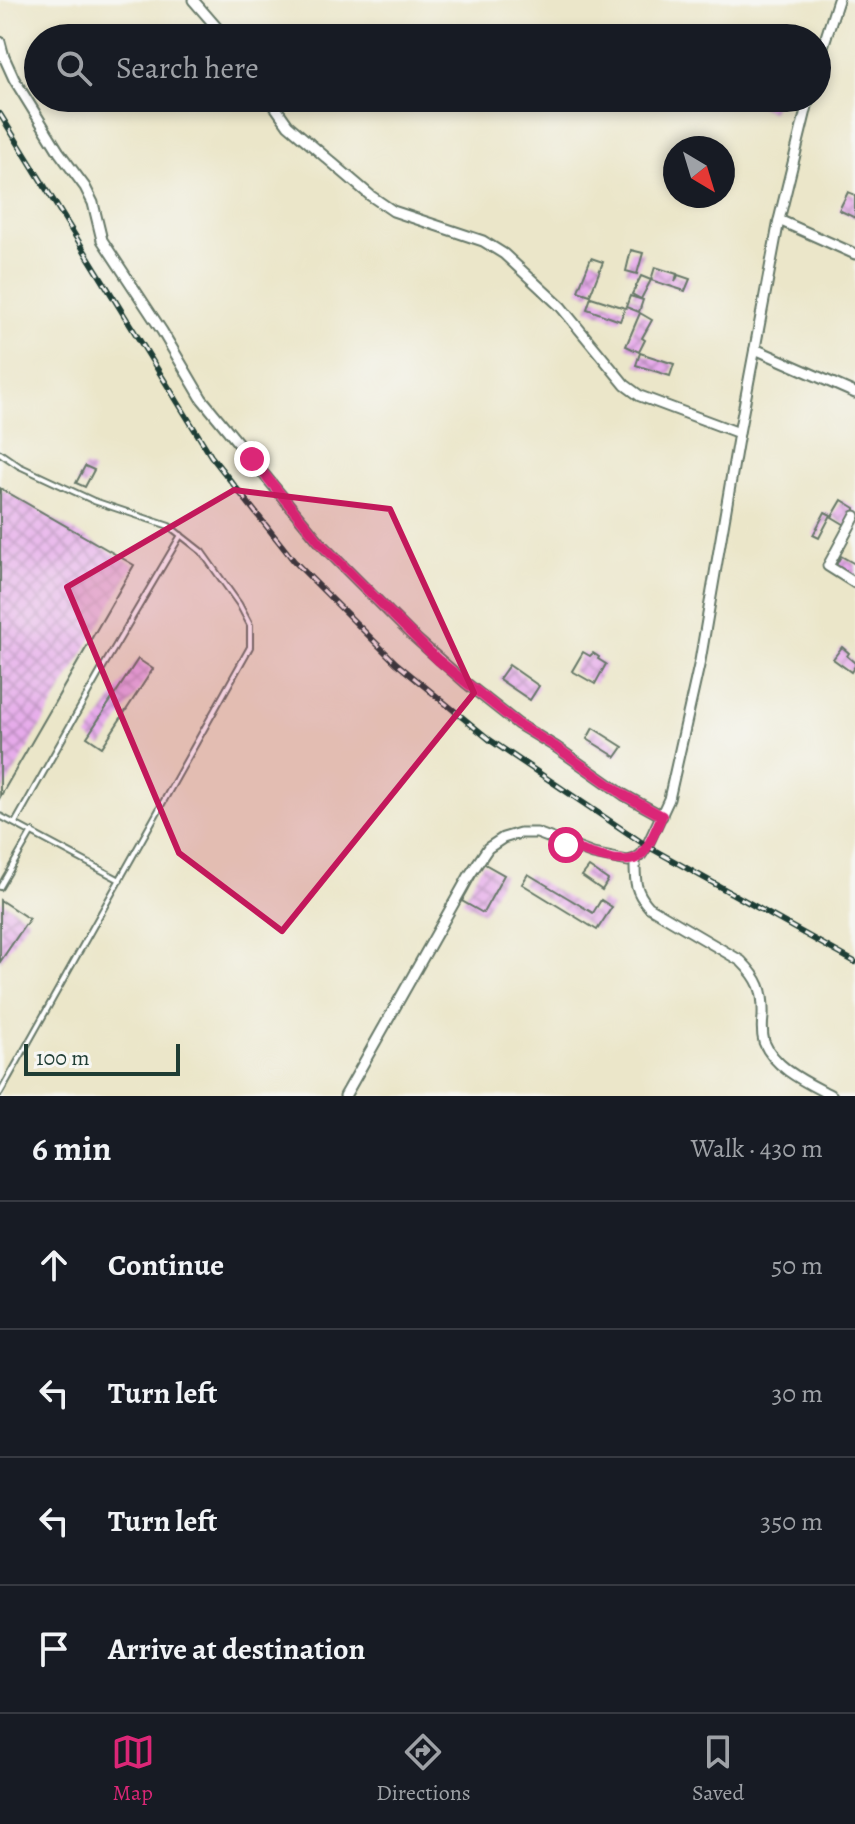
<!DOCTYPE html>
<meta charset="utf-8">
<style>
:root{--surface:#171b24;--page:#20242c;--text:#f1f3f6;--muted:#9ea1a6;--line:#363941;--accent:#db2777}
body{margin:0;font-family:Alegreya,serif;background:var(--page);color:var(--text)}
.compass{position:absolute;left:663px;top:136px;width:72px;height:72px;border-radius:50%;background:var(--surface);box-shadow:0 4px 12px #0003;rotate:142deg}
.scale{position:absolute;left:24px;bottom:20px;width:156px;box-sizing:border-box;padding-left:8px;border:4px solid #1f3d34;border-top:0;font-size:22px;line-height:28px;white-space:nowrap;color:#1f3d34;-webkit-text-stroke:6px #f6f6f2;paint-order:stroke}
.stop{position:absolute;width:24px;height:24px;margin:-18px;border:6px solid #db2777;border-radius:50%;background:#fff}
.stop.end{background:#db2777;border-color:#fff;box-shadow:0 2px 8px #0008}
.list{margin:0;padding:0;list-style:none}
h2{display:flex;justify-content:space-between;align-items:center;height:104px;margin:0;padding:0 32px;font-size:34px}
h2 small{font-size:26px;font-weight:400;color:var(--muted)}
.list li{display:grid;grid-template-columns:52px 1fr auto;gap:24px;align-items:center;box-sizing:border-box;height:128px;padding:0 32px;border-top:2px solid var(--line)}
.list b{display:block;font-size:30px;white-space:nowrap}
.list em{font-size:26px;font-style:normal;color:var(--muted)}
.icon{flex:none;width:44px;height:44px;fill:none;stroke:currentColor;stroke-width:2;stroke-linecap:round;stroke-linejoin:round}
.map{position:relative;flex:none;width:855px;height:1096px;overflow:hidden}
.search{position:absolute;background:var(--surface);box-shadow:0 4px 12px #0003;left:24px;right:24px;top:24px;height:88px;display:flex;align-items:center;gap:20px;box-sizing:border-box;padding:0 28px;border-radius:44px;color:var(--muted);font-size:30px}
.sheet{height:616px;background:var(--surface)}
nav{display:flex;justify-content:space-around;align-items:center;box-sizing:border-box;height:112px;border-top:2px solid var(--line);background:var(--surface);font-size:22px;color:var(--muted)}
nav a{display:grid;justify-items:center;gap:4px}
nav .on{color:var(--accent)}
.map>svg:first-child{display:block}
</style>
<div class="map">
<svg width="855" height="1096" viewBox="0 0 855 1096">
<defs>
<pattern id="building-cross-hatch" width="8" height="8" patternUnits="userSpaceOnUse" patternTransform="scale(2)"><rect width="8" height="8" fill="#e6aaea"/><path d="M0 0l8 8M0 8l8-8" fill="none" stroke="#ba8cbe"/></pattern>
</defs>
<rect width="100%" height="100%" fill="#f6f6f2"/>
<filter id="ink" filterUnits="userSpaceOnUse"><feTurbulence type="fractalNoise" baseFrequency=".0125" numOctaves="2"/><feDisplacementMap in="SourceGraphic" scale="16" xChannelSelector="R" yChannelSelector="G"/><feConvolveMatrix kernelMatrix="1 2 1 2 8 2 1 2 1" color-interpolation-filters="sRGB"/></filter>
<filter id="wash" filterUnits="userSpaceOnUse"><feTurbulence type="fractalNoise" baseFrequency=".006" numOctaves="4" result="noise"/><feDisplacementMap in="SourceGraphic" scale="32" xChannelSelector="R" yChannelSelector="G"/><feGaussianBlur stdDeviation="1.8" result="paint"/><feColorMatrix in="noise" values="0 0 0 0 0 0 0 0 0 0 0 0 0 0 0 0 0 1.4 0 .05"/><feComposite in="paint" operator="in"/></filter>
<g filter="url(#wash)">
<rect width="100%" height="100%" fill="#ebe6c9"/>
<g id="blocks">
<g fill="url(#building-cross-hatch)">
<polygon points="743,98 779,98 771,112"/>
<polygon points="848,192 855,195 855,218 839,210"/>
<polygon points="631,250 643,253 637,274 626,271"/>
<polygon points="591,258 603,262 590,295 578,291"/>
<polygon points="655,267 677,274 675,282 678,275 690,279 685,291 651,280"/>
<polygon points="641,276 651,280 641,299 632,294"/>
<polygon points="630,296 643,300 639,312 626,307"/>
<polygon points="591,297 625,308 620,321 587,309"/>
<polygon points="640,313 652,320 642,338 645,340 639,352 626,346"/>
<polygon points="640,353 674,364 670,376 636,365"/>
<polygon points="85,466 94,470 85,487 76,483"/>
<polygon points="0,488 134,565 0,797"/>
<polygon points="842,500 855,508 855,513 847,526 832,517"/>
<polygon points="825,512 831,515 819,538 813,535"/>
<polygon points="841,556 855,564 855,577 835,567"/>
<polygon points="842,647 849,653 847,656 855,663 855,666 851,672 833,659"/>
<polygon points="583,652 590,656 593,653 599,657 598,659 606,664 595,684 572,671"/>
<polygon points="138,659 153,669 102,747 87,737"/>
<polygon points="509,665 539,686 530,700 499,679"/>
<polygon points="593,728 623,747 616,757 587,739"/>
<polygon points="483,863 504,875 483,913 462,901"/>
<polygon points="589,867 608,880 602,890 582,876"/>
<polygon points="528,874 593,913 601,900 612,907 597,930 522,884"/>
<polygon points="0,900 29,919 0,962"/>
</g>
</g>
</g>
<g filter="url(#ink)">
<use href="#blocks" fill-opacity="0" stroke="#667868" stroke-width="2"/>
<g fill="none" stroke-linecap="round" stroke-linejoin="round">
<g stroke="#667868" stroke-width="8">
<g id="service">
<polyline points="0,453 19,466 94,501 169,526 202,552 239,604 250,625 250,647 0,1093"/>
<polyline points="0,816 120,880"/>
<polyline points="15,823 99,674 181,535"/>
<polyline points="0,887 32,832"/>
</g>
</g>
<g stroke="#667868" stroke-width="13">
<g id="minor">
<polyline points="193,0 226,38"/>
<polyline points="0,42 4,57 14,79 59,152 85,187 93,203 102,240 162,331 202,399 322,545 412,635 466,683 518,724 556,747 624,795 662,816"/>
<polyline points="817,65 838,0"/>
<polyline points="269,98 288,125 371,196 393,211 483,241 504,254 561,307 625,385 640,396 739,433"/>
<polyline points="779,220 855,254"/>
<polyline points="755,349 855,393"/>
<polyline points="855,516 828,566 855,583"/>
<path d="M 635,859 C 635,880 634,890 649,907 L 741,961 C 759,979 764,990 763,1017 C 762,1025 762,1034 764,1042 C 775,1069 808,1083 832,1096"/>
<polyline points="345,1096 469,876 488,848 503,838 520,833 537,833 593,854 628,861 635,859 641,855 647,846 669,799 700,661 739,433 779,220 809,98"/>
</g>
</g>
<use href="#service" stroke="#fff" stroke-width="4"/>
<use href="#minor" stroke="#fff" stroke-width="9"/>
<g stroke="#1f3d34" stroke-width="6">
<polyline id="rail" points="0,114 211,456 294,561 396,663 490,740 647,846 855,962"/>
</g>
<use href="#rail" stroke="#f6f6f2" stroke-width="3" stroke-dasharray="9" stroke-linecap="butt"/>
</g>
</g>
<g fill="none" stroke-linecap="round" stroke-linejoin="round" filter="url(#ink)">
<path stroke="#db2777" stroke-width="10" d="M 252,459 L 322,545 L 438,660 L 518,724 L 556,747 L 624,795 L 662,816 C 656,828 650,847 640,856 C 625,868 582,851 566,845"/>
</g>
<path fill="#c2185b" fill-opacity="0.2" stroke="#c2185b" stroke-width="6" stroke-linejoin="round" d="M 234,490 L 390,509 L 474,693 L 282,931 L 179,853 L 67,587 Z"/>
</svg>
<svg class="compass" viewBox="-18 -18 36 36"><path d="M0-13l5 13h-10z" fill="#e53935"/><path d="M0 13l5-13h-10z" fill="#9ea1a6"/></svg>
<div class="scale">100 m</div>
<div class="stop" style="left:566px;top:845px"></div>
<div class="stop end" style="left:252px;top:459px"></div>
<div class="search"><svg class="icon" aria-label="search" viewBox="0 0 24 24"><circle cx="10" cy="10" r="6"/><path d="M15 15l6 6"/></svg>Search here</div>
</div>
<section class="sheet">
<h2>6 min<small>Walk · 430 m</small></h2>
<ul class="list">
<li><svg class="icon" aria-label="ahead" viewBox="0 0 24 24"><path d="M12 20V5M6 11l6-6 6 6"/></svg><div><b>Continue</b></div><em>50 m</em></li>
<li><svg class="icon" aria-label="left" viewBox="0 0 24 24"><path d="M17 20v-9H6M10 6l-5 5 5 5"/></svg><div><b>Turn left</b></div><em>30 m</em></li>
<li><svg class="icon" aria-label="left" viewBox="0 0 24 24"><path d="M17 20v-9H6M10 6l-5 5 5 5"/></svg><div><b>Turn left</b></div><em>350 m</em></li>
<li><svg class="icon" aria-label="arrive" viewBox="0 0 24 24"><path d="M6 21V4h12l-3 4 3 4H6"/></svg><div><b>Arrive at destination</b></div></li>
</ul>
</section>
<nav>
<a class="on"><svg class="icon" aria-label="map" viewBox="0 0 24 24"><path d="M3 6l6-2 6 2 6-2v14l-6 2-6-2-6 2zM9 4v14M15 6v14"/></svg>Map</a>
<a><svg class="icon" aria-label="directions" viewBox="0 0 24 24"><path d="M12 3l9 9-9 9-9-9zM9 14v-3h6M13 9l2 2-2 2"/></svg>Directions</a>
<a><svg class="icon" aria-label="saved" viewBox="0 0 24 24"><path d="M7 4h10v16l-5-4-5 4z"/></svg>Saved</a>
</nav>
